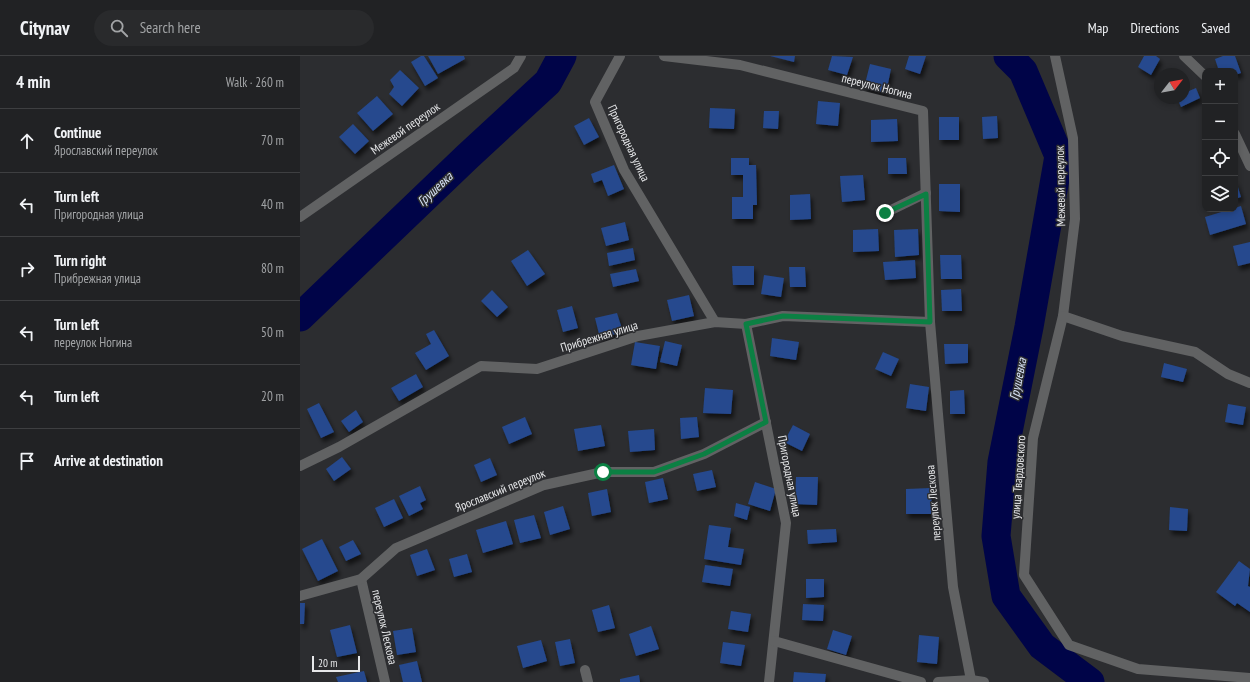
<!DOCTYPE html>
<meta charset="utf-8">
<style>
:root{--surface:#212224;--page:#292a2c;--text:#f1f3f6;--muted:#a2a4a6;--line:#3e3f41}
body{margin:0;font-family:"PT Sans Narrow",sans-serif;background:var(--page);color:var(--text)}
.controls{position:absolute;right:12px;top:12px;display:grid;overflow:hidden;border-radius:8px;box-shadow:0 2px 6px #0003}
.controls button{width:36px;height:36px;display:grid;place-items:center;padding:0;border:0;border-bottom:1px solid var(--line);background:var(--surface);color:var(--text);font:20px sans-serif}
.compass{position:absolute;left:854px;top:12px;width:36px;height:36px;border-radius:50%;background:var(--surface);box-shadow:0 2px 6px #0003;rotate:59deg}
.scale{position:absolute;left:12px;bottom:10px;width:48px;box-sizing:border-box;padding-left:4px;border:2px solid #e7e8ea;border-top:0;font-size:11px;line-height:14px;white-space:nowrap;color:#e7e8ea;-webkit-text-stroke:3px #2c2d30;paint-order:stroke}
.stop{position:absolute;width:12px;height:12px;margin:-9px;border:3px solid #0b8043;border-radius:50%;background:#fff}
.stop.end{background:#0b8043;border-color:#fff;box-shadow:0 1px 4px #0008}
.list{margin:0;padding:0;list-style:none}
h2{display:flex;justify-content:space-between;align-items:center;height:52px;margin:0;padding:0 16px;font-size:17px}
h2 small{font-size:13px;font-weight:400;color:var(--muted)}
.list li{display:grid;grid-template-columns:26px 1fr auto;gap:12px;align-items:center;box-sizing:border-box;height:64px;padding:0 16px;border-top:1px solid var(--line)}
.list b{display:block;font-size:15px;white-space:nowrap}
.list p{margin:0;font-size:13px;white-space:nowrap;color:var(--muted)}
.list em{font-size:13px;font-style:normal;color:var(--muted)}
.icon{flex:none;width:22px;height:22px;fill:none;stroke:currentColor;stroke-width:2;stroke-linecap:round;stroke-linejoin:round}
.map{position:relative;flex:none;width:950px;height:626px;overflow:hidden}
header{display:flex;align-items:center;gap:24px;box-sizing:border-box;height:56px;padding:0 20px;background:var(--surface);border-bottom:1px solid var(--line)}
header strong{font-size:19px}
nav{display:flex;gap:22px;margin-inline-start:auto;font-size:14px}
.search{width:280px;height:36px;background:var(--page);display:flex;align-items:center;gap:10px;box-sizing:border-box;padding:0 14px;border-radius:22px;color:var(--muted);font-size:15px}
main{display:flex}
aside{flex:1;background:var(--surface)}
.map>svg:first-child{display:block}
</style>
<header>
<strong>Citynav</strong>
<div class="search"><svg class="icon" aria-label="search" viewBox="0 0 24 24"><circle cx="10" cy="10" r="6"/><path d="M15 15l6 6"/></svg>Search here</div>
<nav><a>Map</a><a>Directions</a><a>Saved</a></nav>
</header>
<main>
<aside>
<h2>4 min<small>Walk · 260 m</small></h2>
<ul class="list">
<li><svg class="icon" aria-label="ahead" viewBox="0 0 24 24"><path d="M12 20V5M6 11l6-6 6 6"/></svg><div><b>Continue</b><p>Ярославский переулок</p></div><em>70 m</em></li>
<li><svg class="icon" aria-label="left" viewBox="0 0 24 24"><path d="M17 20v-9H6M10 6l-5 5 5 5"/></svg><div><b>Turn left</b><p>Пригородная улица</p></div><em>40 m</em></li>
<li><svg class="icon" aria-label="right" viewBox="0 0 24 24"><path d="M7 20v-9h11M14 6l5 5-5 5"/></svg><div><b>Turn right</b><p>Прибрежная улица</p></div><em>80 m</em></li>
<li><svg class="icon" aria-label="left" viewBox="0 0 24 24"><path d="M17 20v-9H6M10 6l-5 5 5 5"/></svg><div><b>Turn left</b><p>переулок Ногина</p></div><em>50 m</em></li>
<li><svg class="icon" aria-label="left" viewBox="0 0 24 24"><path d="M17 20v-9H6M10 6l-5 5 5 5"/></svg><div><b>Turn left</b></div><em>20 m</em></li>
<li><svg class="icon" aria-label="arrive" viewBox="0 0 24 24"><path d="M6 21V4h12l-3 4 3 4H6"/></svg><div><b>Arrive at destination</b></div></li>
</ul>
</aside>
<div class="map">
<svg width="950" height="626" viewBox="0 0 950 626">
<defs>
<filter id="shadow"><feDropShadow dx="2.5" dy="4.5" stdDeviation="2" flood-color="#0009"/></filter>
</defs>
<rect width="100%" height="100%" fill="#2c2d30"/>
<g fill="none" stroke-linecap="round" stroke-linejoin="round">
<g stroke="#000448" stroke-width="29">
<polyline points="708,0 723,15 759,100 729,271 702,406 696,480 706,540 742,590 790,626"/>
<polyline points="0,261 167,101 248,26 262,0"/>
</g>
</g>
<g fill="#25498e" filter="url(#shadow)">
<polygon points="121,0 124,0 138,22 125,30 111,6"/>
<polygon points="128,0 164,0 165,3 138,18"/>
<polygon points="470,0 495,0 494,6"/>
<polygon points="532,0 553,1 547,19 528,14"/>
<polygon points="609,0 626,0 620,18 605,13"/>
<polygon points="844,0 856,0 860,3 851,19 838,11"/>
<polygon points="923,0 935,0 941,17 935,19 935,15 919,15 915,3"/>
<polygon points="570,8 591,13 586,37 564,32"/>
<polygon points="100,14 119,32 102,50 89,38 94,31 90,24"/>
<polygon points="896,32 900,42 881,51 877,42 884,42 884,37"/>
<polygon points="77,40 93,58 73,75 57,57"/>
<polygon points="518,45 540,47 538,70 516,68"/>
<polygon points="410,52 435,53 434,73 409,72"/>
<polygon points="464,55 479,55 478,73 463,72"/>
<polygon points="697,60 698,82 683,83 682,61"/>
<rect x="639" y="61" width="20" height="23"/>
<polygon points="289,62 299,81 284,89 274,70"/>
<polygon points="597,63 598,85 571,86 571,64"/>
<polygon points="53,68 69,85 55,98 39,81"/>
<polygon points="431,102 449,102 449,109 456,109 457,149 453,149 453,163 432,163 432,141 443,141 443,119 431,119"/>
<polygon points="588,102 606,102 607,118 588,118"/>
<polygon points="314,109 324,133 308,140 302,124 294,127 291,118"/>
<polygon points="563,119 565,144 542,146 540,120"/>
<polygon points="935,122 941,141 935,143"/>
<polygon points="639,128 660,128 660,156 639,155"/>
<polygon points="510,138 511,163 490,164 490,139"/>
<polygon points="941,150 946,168 910,179 905,161"/>
<polygon points="325,166 329,184 306,190 301,172"/>
<polygon points="578,173 579,195 553,196 553,174"/>
<polygon points="618,173 619,199 595,201 594,174"/>
<polygon points="950,186 950,207 938,210 933,190"/>
<polygon points="333,192 335,204 309,210 307,197"/>
<polygon points="228,194 245,218 227,230 211,205"/>
<polygon points="640,199 661,199 662,223 641,223"/>
<polygon points="615,204 616,222 585,224 583,206"/>
<polygon points="432,210 454,210 454,229 433,229"/>
<polygon points="489,211 505,211 506,231 490,231"/>
<polygon points="336,213 339,225 313,231 310,218"/>
<polygon points="464,219 484,222 481,241 461,238"/>
<polygon points="661,233 662,255 642,255 641,234"/>
<polygon points="192,234 208,251 197,261 181,245"/>
<polygon points="389,239 394,260 372,265 367,244"/>
<polygon points="272,250 278,272 263,276 257,254"/>
<polygon points="317,257 323,276 300,282 295,262"/>
<polygon points="134,274 149,300 126,314 115,297 131,288 126,278"/>
<polygon points="472,282 499,286 496,304 470,300"/>
<polygon points="365,285 382,289 377,310 360,306"/>
<polygon points="335,286 360,290 356,313 331,309"/>
<polygon points="644,288 668,288 668,307 645,308"/>
<polygon points="583,296 599,303 591,320 575,313"/>
<polygon points="864,307 887,313 883,326 861,321"/>
<polygon points="116,318 123,331 99,345 91,332"/>
<polygon points="610,328 629,331 626,355 606,352"/>
<polygon points="405,332 433,334 431,358 403,357"/>
<polygon points="664,334 665,358 650,358 650,335"/>
<polygon points="19,347 34,376 21,382 7,353"/>
<polygon points="928,348 946,351 943,369 925,366"/>
<polygon points="56,354 63,366 49,376 41,365"/>
<polygon points="225,361 232,378 209,388 202,371"/>
<polygon points="397,361 399,381 381,383 380,362"/>
<polygon points="301,369 305,390 278,395 274,373"/>
<polygon points="493,369 510,378 502,395 484,386"/>
<polygon points="354,373 355,394 330,396 328,375"/>
<polygon points="42,401 51,413 34,425 26,413"/>
<polygon points="190,402 197,419 181,426 174,409"/>
<polygon points="412,414 416,431 397,435 393,418"/>
<polygon points="496,421 518,421 517,449 495,448"/>
<polygon points="363,422 368,443 349,447 345,426"/>
<polygon points="455,426 476,433 470,455 448,448"/>
<polygon points="120,430 126,444 120,447 123,453 109,460 99,440"/>
<polygon points="631,432 632,458 606,458 606,433"/>
<polygon points="307,433 311,456 292,460 288,437"/>
<polygon points="94,443 103,462 84,471 75,452"/>
<polygon points="436,447 450,451 447,464 434,460"/>
<polygon points="263,450 270,473 250,479 244,456"/>
<polygon points="870,451 888,453 887,475 869,474"/>
<polygon points="234,459 241,482 220,487 214,464"/>
<polygon points="206,465 213,488 183,497 176,474"/>
<polygon points="409,469 431,472 428,491 444,493 441,509 404,503"/>
<polygon points="536,473 537,486 508,488 507,474"/>
<polygon points="22,483 38,515 18,525 2,493"/>
<polygon points="53,484 61,498 46,505 39,491"/>
<polygon points="127,493 135,514 117,520 110,499"/>
<polygon points="167,498 172,516 154,521 149,503"/>
<polygon points="939,505 950,513 948,530 950,531 950,556 937,547 935,550 916,536"/>
<polygon points="405,509 433,513 430,530 402,526"/>
<polygon points="506,523 524,523 524,541 506,542"/>
<polygon points="0,547 5,547 4,568 0,568"/>
<polygon points="503,548 524,549 523,565 502,564"/>
<polygon points="309,549 315,572 298,576 292,554"/>
<polygon points="431,555 451,558 448,576 428,573"/>
<polygon points="50,569 57,597 37,601 30,574"/>
<polygon points="351,570 359,593 336,600 329,578"/>
<polygon points="112,572 116,596 97,599 93,575"/>
<polygon points="533,574 552,580 546,599 527,593"/>
<polygon points="619,579 639,581 637,608 617,606"/>
<polygon points="270,583 275,607 260,610 255,586"/>
<polygon points="241,584 247,605 223,612 217,590"/>
<polygon points="423,586 445,589 441,610 420,607"/>
<polygon points="117,605 122,626 103,626 99,609"/>
<polygon points="64,615 67,626 38,626 36,621"/>
<polygon points="494,616 526,618 525,626 493,626"/>
<polygon points="339,619 340,626 320,626 320,623"/>
</g>
<g fill="none" stroke-linecap="round" stroke-linejoin="round">
<polyline stroke="#616263" stroke-width="10" points="585,157 626,137"/>
<g stroke="#616263" stroke-width="10">
<polyline points="320,0 295,46 324,114 415,266"/>
<polyline points="364,0 440,9 623,55 630,266 653,531 671,624"/>
<polyline points="755,0 773,82 775,163 763,260 733,382 724,519 769,589 838,613 950,622"/>
<polyline points="884,0 905,20"/>
<polyline points="935,78 950,110"/>
<polyline points="0,161 214,12 221,0"/>
<polyline points="763,260 822,280 895,296 928,318 950,327"/>
<polyline points="446,268 486,467 469,626"/>
<polyline points="0,410 39,391 181,310 237,313 338,280 415,266 446,268 483,260 630,266"/>
<polyline points="61,523 85,626"/>
<polyline points="0,540 61,523 96,492 244,429 303,416 354,416 404,398 466,366"/>
<polyline points="474,585 621,626"/>
<polyline points="285,614 288,626"/>
<polyline points="638,626 671,624 684,626"/>
</g>
</g>
<g fill="none" stroke-linecap="round" stroke-linejoin="round">
<polyline stroke="#0b8043" stroke-width="5" points="303,416 354,416 404,398 466,366 446,268 483,260 630,266 626,138 585,157"/>
</g>
<g text-anchor="middle" dominant-baseline="central" stroke-width="3" stroke-linejoin="round" paint-order="stroke">
<g font-size="12" fill="#e7e8ea" stroke="#2c2d30">
<text transform="translate(577 30) rotate(14)">переулок Ногина</text>
<text transform="translate(105 72) rotate(-35)">Межевой переулок</text>
<text transform="translate(329 87) rotate(65)">Пригородная улица</text>
<text transform="translate(760 130) rotate(-91)">Межевой переулок</text>
<text transform="translate(299 280) rotate(-17)">Прибрежная улица</text>
<text transform="translate(490 420) rotate(79)">Пригородная улица</text>
<text transform="translate(718 421) rotate(-86)">улица Твардовского</text>
<text transform="translate(200 434) rotate(-22)">Ярославский переулок</text>
<text transform="translate(633 447) rotate(-95)">переулок Лескова</text>
<text transform="translate(85 571) rotate(77)">переулок Лескова</text>
</g>
<g font-size="13" font-style="italic" fill="#d9e4f8" stroke="#2c2d30">
<text transform="translate(135 133) rotate(-43)">Грушевка</text>
<text transform="translate(718 323) rotate(-79)">Грушевка</text>
</g>
</g>
</svg>
<div class="controls">
<button>+</button>
<button>−</button>
<button><svg class="icon" aria-label="locate" viewBox="0 0 24 24"><circle cx="12" cy="12" r="6"/><path d="M12 2v4M12 18v4M2 12h4M18 12h4"/></svg></button>
<button><svg class="icon" aria-label="layers" viewBox="0 0 24 24"><path d="M12 4l9 5-9 5-9-5zM3 14l9 5 9-5"/></svg></button>
</div>
<svg class="compass" viewBox="-18 -18 36 36"><path d="M0-13l5 13h-10z" fill="#e53935"/><path d="M0 13l5-13h-10z" fill="#a2a4a6"/></svg>
<div class="scale">20 m</div>
<div class="stop" style="left:303px;top:416px"></div>
<div class="stop end" style="left:585px;top:157px"></div>
</div>
</main>
